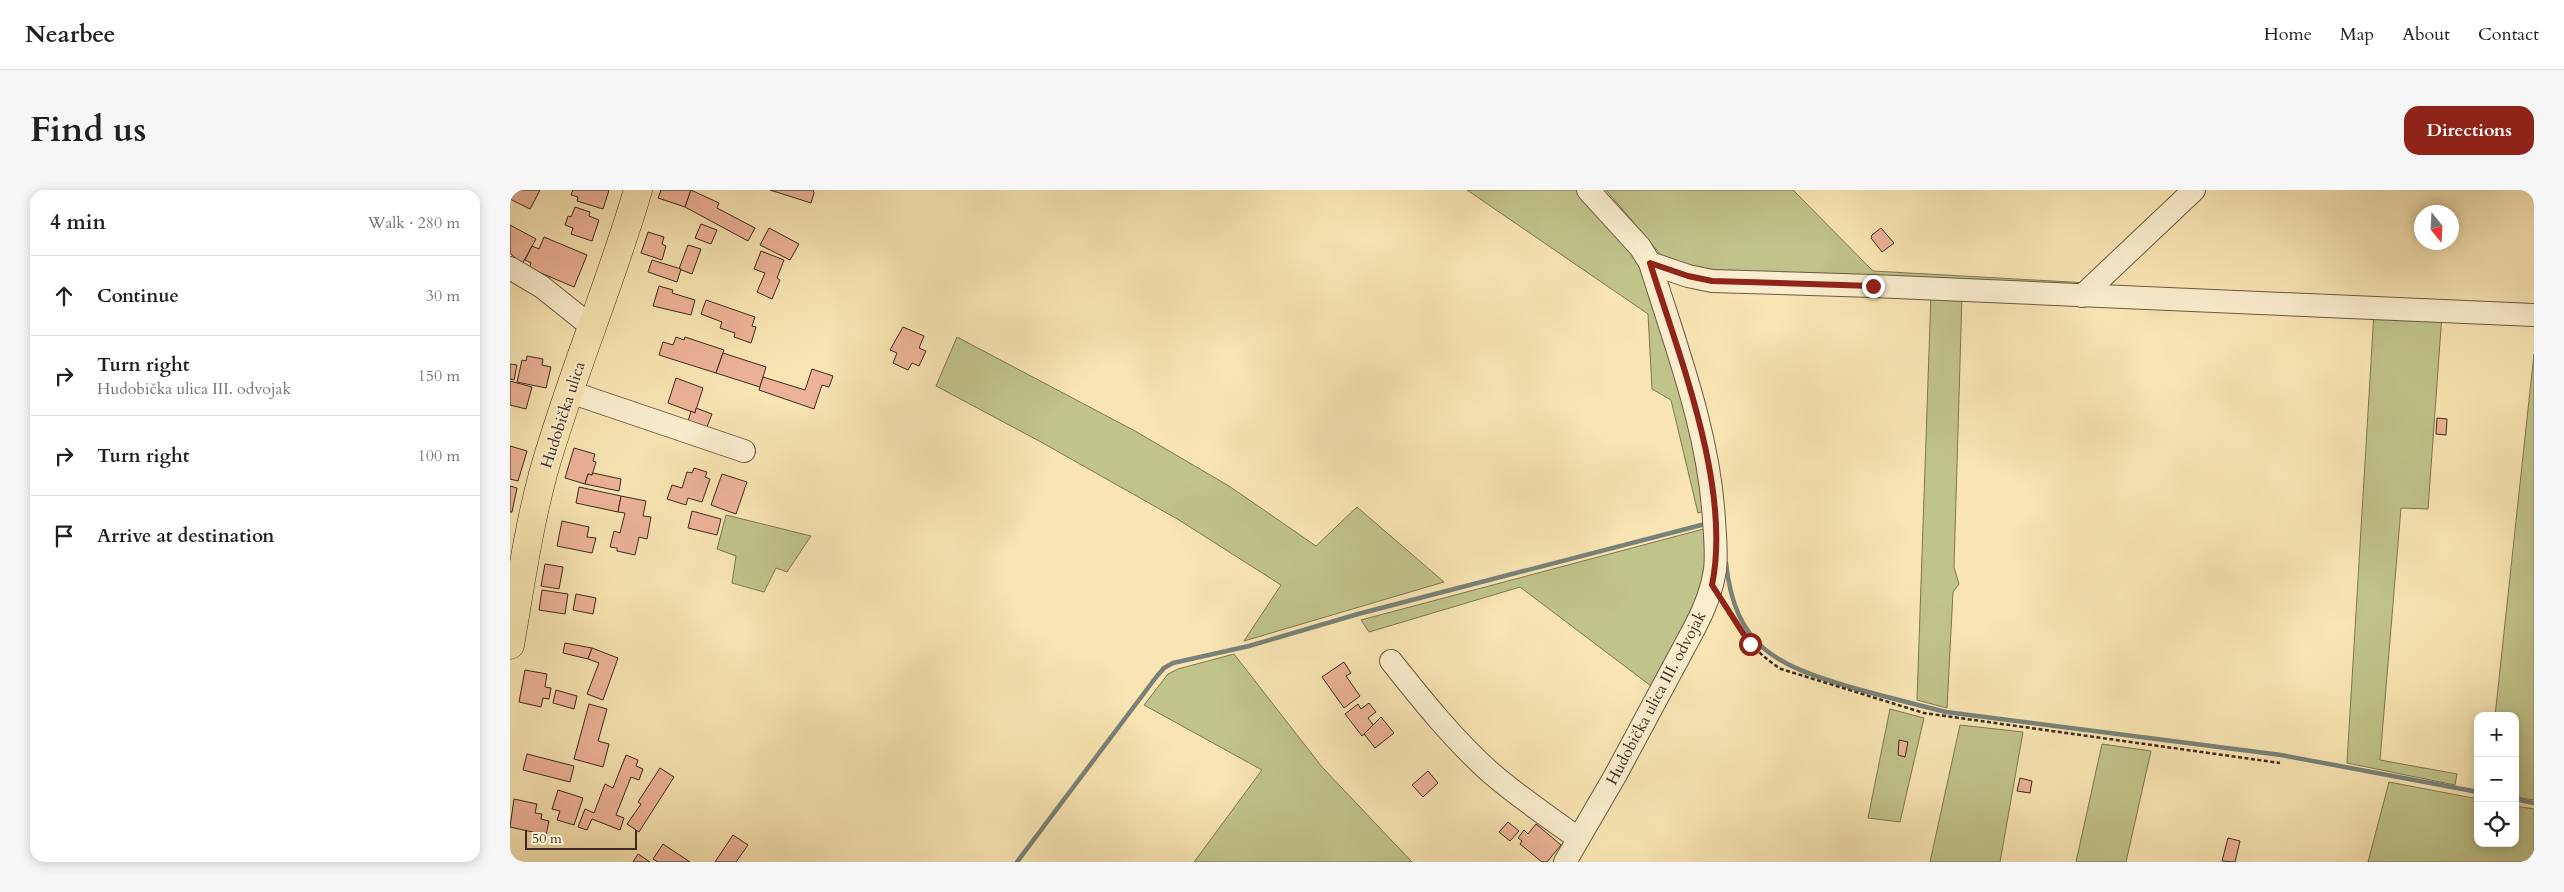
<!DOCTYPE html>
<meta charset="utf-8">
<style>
:root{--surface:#fff;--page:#f6f6f6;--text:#202124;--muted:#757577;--line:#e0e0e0;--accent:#8f2418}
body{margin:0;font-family:Cardo,serif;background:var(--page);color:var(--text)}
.controls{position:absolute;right:15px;bottom:15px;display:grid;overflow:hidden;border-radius:10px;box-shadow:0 2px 12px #0003}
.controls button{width:45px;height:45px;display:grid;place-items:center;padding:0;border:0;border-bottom:1px solid var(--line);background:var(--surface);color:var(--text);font:25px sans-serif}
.compass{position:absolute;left:1904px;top:15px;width:45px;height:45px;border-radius:50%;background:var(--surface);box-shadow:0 2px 12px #0003;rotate:162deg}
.scale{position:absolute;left:15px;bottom:12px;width:112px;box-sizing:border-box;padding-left:5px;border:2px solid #3e2a1f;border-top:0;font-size:14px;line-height:18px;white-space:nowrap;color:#3e2a1f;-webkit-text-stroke:4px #faeece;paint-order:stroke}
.stop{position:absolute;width:15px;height:15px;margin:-11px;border:4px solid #8f2418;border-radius:50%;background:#fff}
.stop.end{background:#8f2418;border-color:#fff;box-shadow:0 1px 5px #0008}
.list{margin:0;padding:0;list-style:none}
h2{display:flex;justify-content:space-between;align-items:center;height:65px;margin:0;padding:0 20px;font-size:21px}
h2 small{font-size:16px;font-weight:400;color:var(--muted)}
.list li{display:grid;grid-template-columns:32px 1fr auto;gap:15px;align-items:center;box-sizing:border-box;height:80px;padding:0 20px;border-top:1px solid var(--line)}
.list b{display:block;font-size:19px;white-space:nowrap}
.list p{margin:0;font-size:16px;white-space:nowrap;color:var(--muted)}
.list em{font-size:16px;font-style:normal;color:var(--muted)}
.icon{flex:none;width:28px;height:28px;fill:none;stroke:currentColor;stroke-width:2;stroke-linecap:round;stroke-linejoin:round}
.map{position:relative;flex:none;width:2024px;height:672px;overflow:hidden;border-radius:15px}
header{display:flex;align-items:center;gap:30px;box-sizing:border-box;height:70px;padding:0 25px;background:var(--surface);border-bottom:1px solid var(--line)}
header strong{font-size:24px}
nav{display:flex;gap:28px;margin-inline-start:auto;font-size:18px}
.intro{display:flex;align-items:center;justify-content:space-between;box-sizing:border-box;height:120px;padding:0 30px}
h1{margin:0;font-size:35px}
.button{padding:12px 22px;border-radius:15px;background:var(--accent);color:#fff;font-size:18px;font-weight:700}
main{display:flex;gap:30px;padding:0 30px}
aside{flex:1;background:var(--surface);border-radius:15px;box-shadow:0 2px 12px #0003}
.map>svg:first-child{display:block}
</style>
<header>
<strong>Nearbee</strong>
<nav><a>Home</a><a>Map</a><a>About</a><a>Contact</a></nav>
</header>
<div class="intro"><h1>Find us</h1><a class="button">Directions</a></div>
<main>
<aside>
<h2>4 min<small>Walk · 280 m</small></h2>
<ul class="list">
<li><svg class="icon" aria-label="ahead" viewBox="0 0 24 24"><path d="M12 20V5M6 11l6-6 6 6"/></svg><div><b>Continue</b></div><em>30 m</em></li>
<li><svg class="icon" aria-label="right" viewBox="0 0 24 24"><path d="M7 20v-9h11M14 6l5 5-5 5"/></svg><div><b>Turn right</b><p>Hudobička ulica III. odvojak</p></div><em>150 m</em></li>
<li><svg class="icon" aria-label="right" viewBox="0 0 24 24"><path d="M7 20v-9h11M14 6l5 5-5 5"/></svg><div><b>Turn right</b></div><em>100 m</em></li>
<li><svg class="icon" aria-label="arrive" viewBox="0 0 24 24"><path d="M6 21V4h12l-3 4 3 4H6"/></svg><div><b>Arrive at destination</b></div></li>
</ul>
</aside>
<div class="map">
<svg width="2024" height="672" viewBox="0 0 2024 672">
<rect width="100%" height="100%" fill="#f8e5b3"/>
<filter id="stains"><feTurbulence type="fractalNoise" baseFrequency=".004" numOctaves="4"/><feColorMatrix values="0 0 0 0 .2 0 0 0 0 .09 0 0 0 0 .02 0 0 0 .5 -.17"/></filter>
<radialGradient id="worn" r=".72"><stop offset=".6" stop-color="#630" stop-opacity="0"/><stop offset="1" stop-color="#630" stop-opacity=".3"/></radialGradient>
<g fill="#c0c38a" stroke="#7f7654">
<polygon points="957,0 1071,0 1124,59 1146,108 1200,320 1188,323 1161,210 1142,199 1138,124"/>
<polygon points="1096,0 1283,0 1363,81 1578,93 1570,100 1201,86 1158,73"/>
<polygon points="1421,103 1452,105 1444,377 1449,394 1443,402 1437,518 1407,510"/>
<polygon points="1864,122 1932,124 1918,319 1891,318 1870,570 1947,584 1945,595 1837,573"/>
<polygon points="447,147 625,241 719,296 806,356 847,317 934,392 734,451 771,395 669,330 531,252 426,196"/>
<polygon points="2024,164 2024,610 2005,607 2005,526 1985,526"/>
<polygon points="216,325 301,346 277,382 266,378 254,402 222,393 226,366 207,359"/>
<polygon points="1201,337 1198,395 1145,499 1010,397 859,442 851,430"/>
<polygon points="724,464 812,577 902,672 684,672 752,580 634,515 658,484 668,479"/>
<polygon points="1380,519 1414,528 1390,632 1358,628"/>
<polygon points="1450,535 1513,542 1490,672 1420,672"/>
<polygon points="1592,554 1641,561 1616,672 1566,672"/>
<polygon points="1879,592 1968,609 1968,653 2005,653 2005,616 2024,619 2024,672 1858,672"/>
</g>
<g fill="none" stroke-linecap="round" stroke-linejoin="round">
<g stroke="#798279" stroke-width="4.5">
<path d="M 1216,373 C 1225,457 1266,475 1340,497 C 1372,506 1404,514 1436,522 L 1771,565 L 1968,602"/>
<polyline points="2005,609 2024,613"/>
<polyline points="507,672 647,486 654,478 663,473 739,456 848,424 1199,333"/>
</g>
</g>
<g fill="#edb399" stroke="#3e2a1f">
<polygon points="0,0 30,0 20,19 0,9"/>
<polygon points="63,0 99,0 93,19 67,11 68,7 61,5"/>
<polygon points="151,0 181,0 175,17 148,8"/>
<polygon points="181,0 209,13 207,18 245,38 238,51 175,17"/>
<polygon points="260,0 303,0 304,3 301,13"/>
<polygon points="65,17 80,22 79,26 89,30 82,51 61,44 63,38 55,35 58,26 61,27"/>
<polygon points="191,34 207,40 201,54 185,48"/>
<polygon points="0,35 26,49 12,74 0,63"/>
<polygon points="259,38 289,54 280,70 250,55"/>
<polygon points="1371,38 1384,53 1372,62 1361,48 1362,45"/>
<polygon points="138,42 154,47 152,54 156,56 152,70 131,63"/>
<polygon points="34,47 77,65 64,97 19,78 21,73 15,70 22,56 29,59"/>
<polygon points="178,55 191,59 182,84 169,79"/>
<polygon points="251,61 274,70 267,88 270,90 262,109 247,102 255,83 244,79"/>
<polygon points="142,70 171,79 167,92 138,82"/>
<polygon points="149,96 163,100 162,103 185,110 181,125 143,116"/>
<polygon points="196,110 245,127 242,136 246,137 241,153 224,147 225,143 210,138 212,132 191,124"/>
<polygon points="393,137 414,146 409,158 416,161 409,176 402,173 398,180 383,173 387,163 380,160"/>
<polygon points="166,147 174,150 175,147 214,160 206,183 149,165 153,152 163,155"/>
<polygon points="213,163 256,177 250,197 206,183"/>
<polygon points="17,166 33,169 32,175 41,177 36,198 7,192 12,170 16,171"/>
<polygon points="0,174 7,175 4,190 0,189"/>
<polygon points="302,179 323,186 319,197 312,195 304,219 249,200 253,187 295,200"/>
<polygon points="166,188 193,198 185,223 158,213"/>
<polygon points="0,191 22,197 16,219 0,215"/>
<polygon points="186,218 202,224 195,242 177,235 181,221 185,223"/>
<polygon points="1927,228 1937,229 1936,245 1926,244"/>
<polygon points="0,256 17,261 8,291 0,289"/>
<polygon points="64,258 85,264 83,271 86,272 82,285 78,284 75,294 55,288"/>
<polygon points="184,278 197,282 195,287 200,289 192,312 178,308 176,315 157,309 162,295 172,298 177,282 182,283"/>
<polygon points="83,283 111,289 109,301 75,294 78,284 82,285"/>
<polygon points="212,284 237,292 226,324 201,315"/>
<polygon points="0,296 7,298 2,322 0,322"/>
<polygon points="69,297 111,306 108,322 66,313"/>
<polygon points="111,306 136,311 133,326 141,327 137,349 129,347 125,365 107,361 107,358 100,357 104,341 110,343 115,323 108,322"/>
<polygon points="182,321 211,329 207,345 178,338"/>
<polygon points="52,331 79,337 77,347 86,348 82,363 47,356"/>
<polygon points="35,374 53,377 49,399 31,396"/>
<polygon points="32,400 58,404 55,424 29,420"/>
<polygon points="66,404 86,408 83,424 63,420"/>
<polygon points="55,453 82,458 78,469 53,463"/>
<polygon points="82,458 108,468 93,510 77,504 89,473 78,469"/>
<polygon points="834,472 841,483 836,486 850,506 834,518 812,487"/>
<polygon points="15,480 37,484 35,497 41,498 39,509 33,508 31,517 9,512"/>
<polygon points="46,500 67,506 64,519 43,513"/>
<polygon points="859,513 866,522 858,528 864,536 852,546 835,524 848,514 851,519"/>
<polygon points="79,514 97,519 88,551 99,554 93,577 64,569"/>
<polygon points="871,527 884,543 865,558 854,544"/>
<polygon points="1389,550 1398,552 1395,567 1388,565"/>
<polygon points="17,564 64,576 60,592 13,580"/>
<polygon points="116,565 128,570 126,576 133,579 129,590 121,587 106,625 114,628 110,640 82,629 77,640 68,637 75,619 84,623 95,594 103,598"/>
<polygon points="150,578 164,587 129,642 117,634 131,614 128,612"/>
<polygon points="918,581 928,593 913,607 902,595"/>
<polygon points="1510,588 1522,591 1520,603 1507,601"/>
<polygon points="48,600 73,608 64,635 47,630 50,621 42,619"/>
<polygon points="4,609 27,614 25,623 32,624 31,629 39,631 36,645 0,637"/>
<polygon points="998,632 1009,641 1000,651 989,642"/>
<polygon points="1026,634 1051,655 1037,672 1032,672 1010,654 1012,651 1008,648 1014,640 1018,644"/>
<polygon points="223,645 238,655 226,672 205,672"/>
<polygon points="1718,648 1730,651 1725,672 1712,671"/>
<polygon points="153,654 180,672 148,672 143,669"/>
<polygon points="128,664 140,672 123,672"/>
</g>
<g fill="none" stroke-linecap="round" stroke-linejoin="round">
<g stroke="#6c5944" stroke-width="24">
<g id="minor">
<polyline points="1140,73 1178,86 1202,91 1363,96 2024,125"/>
<polyline points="0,78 32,97 82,137"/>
<polyline points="1572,106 1684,0"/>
<polyline points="60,202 234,261"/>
<path d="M 881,471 C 912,510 944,550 981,583 C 1009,607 1038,627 1068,648"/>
<path d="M 1055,672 L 1105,586 L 1185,437 C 1195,418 1202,401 1205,380 C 1207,364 1205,347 1204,330 C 1199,242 1166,157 1140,73 L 1130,57 L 1078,0"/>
</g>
</g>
<g stroke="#3e2a1f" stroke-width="29">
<path id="major" d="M 0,455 C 10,398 18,340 33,284 C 60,188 100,96 128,0"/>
</g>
<path stroke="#3e2a1f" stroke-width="2.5" stroke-dasharray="4 2.5" stroke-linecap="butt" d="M 1214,416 C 1230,441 1245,463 1271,479 L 1414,523 L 1770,573"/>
<use href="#minor" stroke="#faeece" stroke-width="22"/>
<use href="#major" stroke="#f8e5b3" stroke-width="28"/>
</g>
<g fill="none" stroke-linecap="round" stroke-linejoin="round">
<path stroke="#8f2418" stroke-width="6" d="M 1240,454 L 1202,395 C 1222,298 1169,166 1140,73 L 1178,86 L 1202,91 L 1363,96"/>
</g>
<g text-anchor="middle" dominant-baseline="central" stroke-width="4" stroke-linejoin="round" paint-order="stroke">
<g font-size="16" fill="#3e2a1f" stroke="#faeece">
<text transform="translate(53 225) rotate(-72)">Hudobička ulica</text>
<text transform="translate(1146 508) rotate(-62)">Hudobička ulica III. odvojak</text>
</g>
</g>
<rect width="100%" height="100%" filter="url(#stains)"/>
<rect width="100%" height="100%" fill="url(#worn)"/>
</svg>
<div class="controls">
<button>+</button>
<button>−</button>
<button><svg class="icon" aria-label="locate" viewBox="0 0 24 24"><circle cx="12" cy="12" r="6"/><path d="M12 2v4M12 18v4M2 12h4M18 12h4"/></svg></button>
</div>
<svg class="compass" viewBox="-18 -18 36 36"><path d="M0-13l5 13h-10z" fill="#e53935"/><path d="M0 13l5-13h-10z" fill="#757577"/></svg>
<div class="scale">50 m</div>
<div class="stop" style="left:1240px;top:454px"></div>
<div class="stop end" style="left:1363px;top:96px"></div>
</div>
</main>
